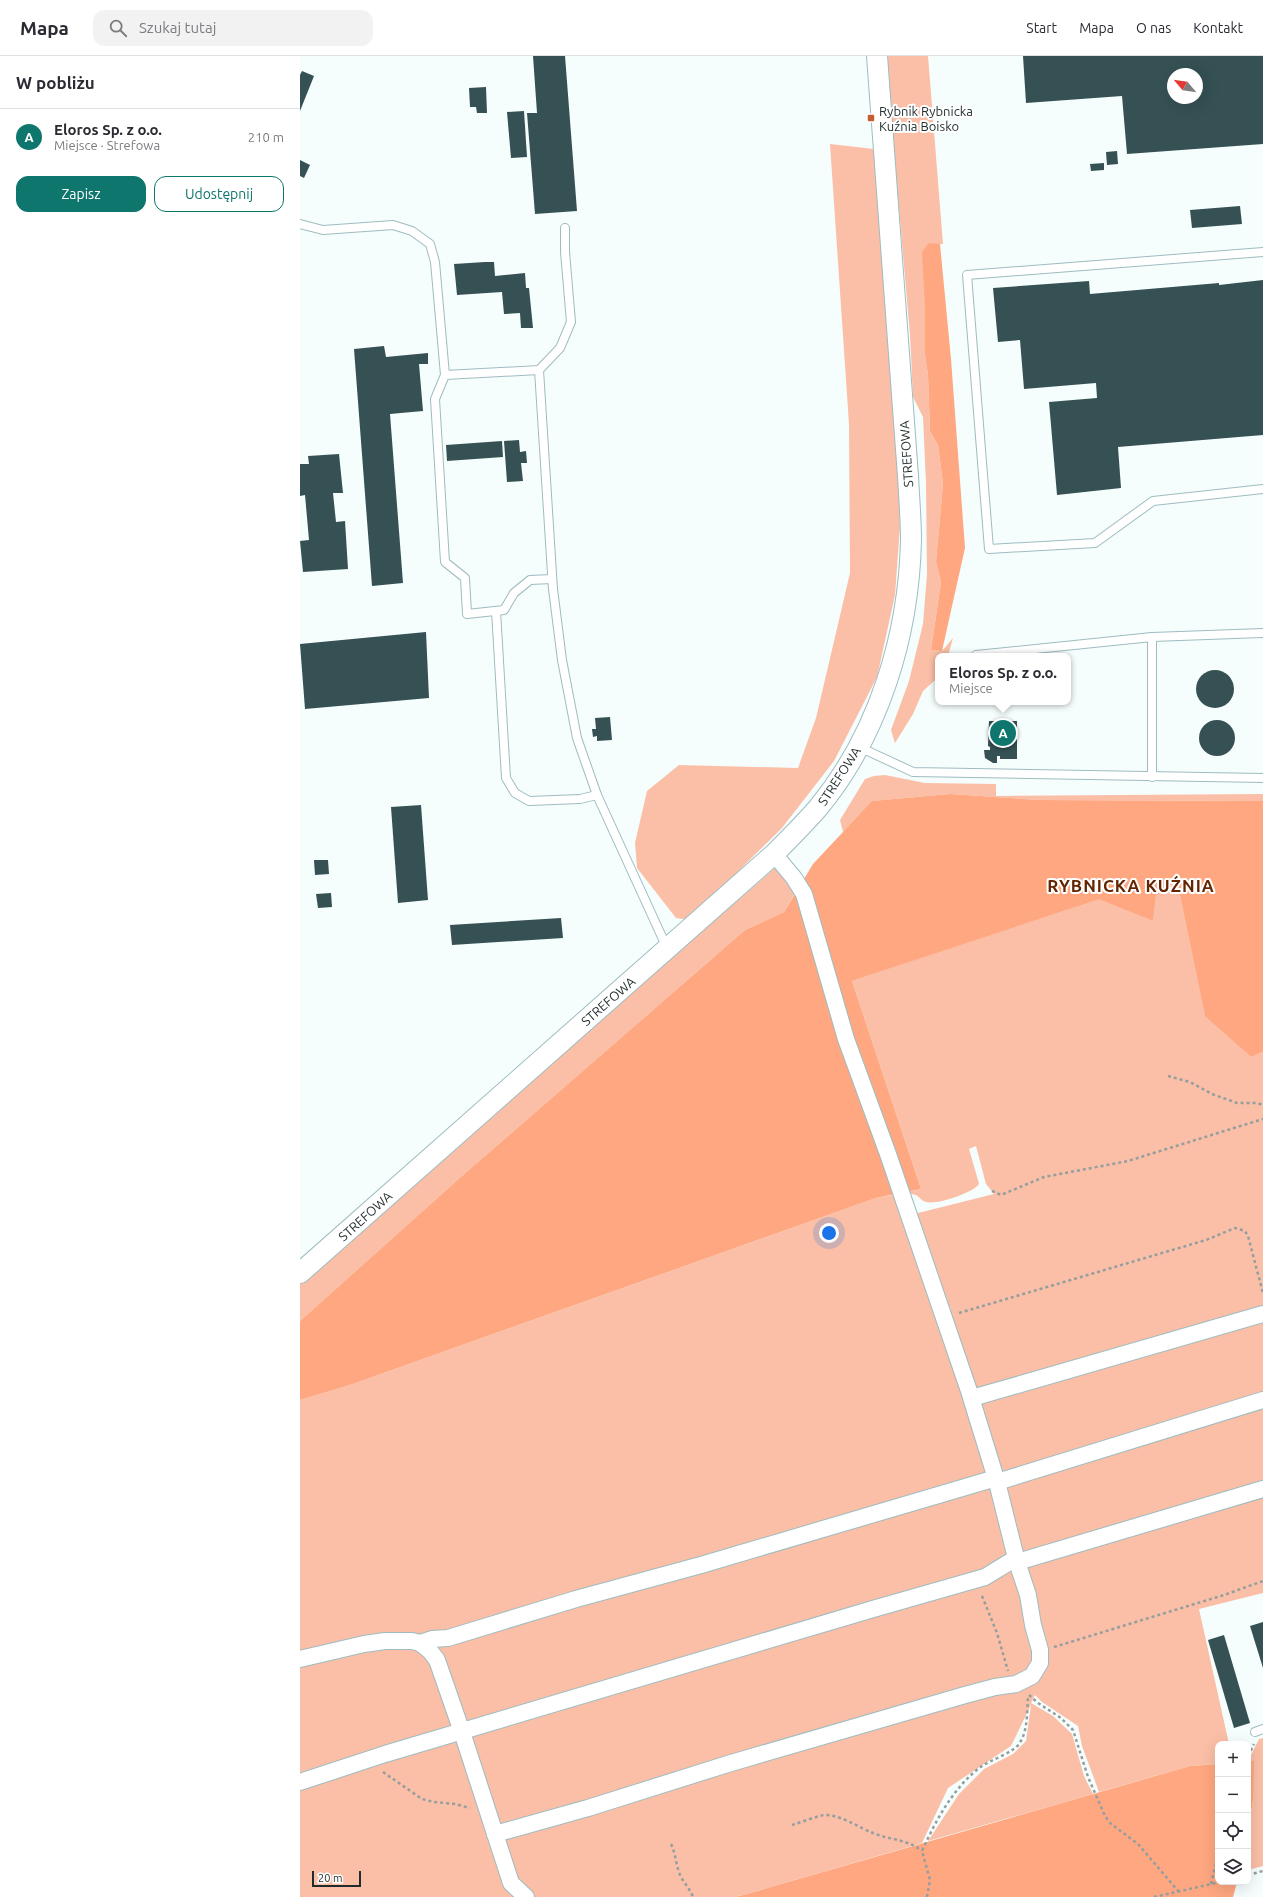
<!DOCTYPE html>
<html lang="pl">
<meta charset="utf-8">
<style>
:root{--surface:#fff;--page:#f2f2f3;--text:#2b2b33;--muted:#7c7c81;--line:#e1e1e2;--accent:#0f766e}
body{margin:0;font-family:Ubuntu,sans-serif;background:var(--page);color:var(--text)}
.controls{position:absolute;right:12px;bottom:12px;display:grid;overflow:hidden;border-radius:8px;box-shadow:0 4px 16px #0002}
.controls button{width:36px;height:36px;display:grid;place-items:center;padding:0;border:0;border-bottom:1px solid var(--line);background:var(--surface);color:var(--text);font:20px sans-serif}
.compass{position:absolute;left:867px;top:12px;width:36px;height:36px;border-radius:50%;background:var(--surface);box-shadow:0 4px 16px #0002;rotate:299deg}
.scale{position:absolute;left:12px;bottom:10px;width:49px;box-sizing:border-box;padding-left:4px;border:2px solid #1f2b2c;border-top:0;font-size:11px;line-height:14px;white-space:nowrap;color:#1f2b2c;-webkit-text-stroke:3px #fff;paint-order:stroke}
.you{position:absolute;left:529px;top:1177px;width:14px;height:14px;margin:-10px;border:3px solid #fff;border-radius:50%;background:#1a73e8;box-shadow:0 0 0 6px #1a73e833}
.badge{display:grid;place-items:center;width:26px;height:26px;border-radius:50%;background:var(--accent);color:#fff;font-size:13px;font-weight:700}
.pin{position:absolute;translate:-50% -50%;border:2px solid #fff;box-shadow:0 1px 4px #0006}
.popup{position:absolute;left:635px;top:597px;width:136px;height:52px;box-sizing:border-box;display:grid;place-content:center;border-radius:8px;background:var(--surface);filter:drop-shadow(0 1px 3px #0005);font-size:13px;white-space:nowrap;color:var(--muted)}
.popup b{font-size:15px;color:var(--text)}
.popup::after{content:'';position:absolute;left:50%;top:100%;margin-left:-8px;border:8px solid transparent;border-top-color:var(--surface)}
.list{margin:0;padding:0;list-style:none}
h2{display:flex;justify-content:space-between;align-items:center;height:52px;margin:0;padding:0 16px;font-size:17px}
h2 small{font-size:13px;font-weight:400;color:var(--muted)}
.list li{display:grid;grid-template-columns:26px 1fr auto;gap:12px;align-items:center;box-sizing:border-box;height:56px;padding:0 16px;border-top:1px solid var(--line)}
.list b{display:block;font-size:15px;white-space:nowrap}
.list p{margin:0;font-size:13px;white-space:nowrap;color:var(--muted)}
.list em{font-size:13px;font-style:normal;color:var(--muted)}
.actions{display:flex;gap:8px;padding:12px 16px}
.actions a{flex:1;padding:9px 0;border:1px solid var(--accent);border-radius:12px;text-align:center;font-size:14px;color:var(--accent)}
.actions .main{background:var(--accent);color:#fff}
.icon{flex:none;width:22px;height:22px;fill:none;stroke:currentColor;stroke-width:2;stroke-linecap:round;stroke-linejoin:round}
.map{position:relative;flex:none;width:963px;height:1841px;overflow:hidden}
header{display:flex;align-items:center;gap:24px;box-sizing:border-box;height:56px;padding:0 20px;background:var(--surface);border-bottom:1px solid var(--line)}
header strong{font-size:19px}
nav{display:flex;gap:22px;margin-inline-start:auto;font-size:14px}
.search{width:280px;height:36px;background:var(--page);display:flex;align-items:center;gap:10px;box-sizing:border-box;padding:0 14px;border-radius:12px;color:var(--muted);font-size:15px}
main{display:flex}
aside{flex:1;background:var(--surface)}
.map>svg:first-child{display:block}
</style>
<header>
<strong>Mapa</strong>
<div class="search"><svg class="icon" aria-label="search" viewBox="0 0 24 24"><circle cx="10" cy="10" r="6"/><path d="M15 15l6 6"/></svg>Szukaj tutaj</div>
<nav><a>Start</a><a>Mapa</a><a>O nas</a><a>Kontakt</a></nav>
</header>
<main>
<aside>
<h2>W pobliżu<small></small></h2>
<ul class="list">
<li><span class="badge">A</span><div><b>Eloros Sp. z o.o.</b><p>Miejsce · Strefowa</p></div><em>210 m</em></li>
</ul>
<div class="actions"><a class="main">Zapisz</a><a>Udostępnij</a></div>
</aside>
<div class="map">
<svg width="963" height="1841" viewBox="0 0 963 1841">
<rect width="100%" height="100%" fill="#f6fdfd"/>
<g fill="#fabfa6">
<polygon points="587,0 628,0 643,188 640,188 625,251 625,299 628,319 630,375 638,389 643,428 636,506 641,526 631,594 642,595 653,582 648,600 638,600 638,624 634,625 623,635 613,658 595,687 591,674 609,625 623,568 627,518 626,428 623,361 613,341 610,279 592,71"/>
<polygon points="530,88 574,93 594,313 600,470 595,539 577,621 534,705 482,772 389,864 376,862 337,812 335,787 347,735 379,709 498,712 516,662 550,517 549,368"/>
<polygon points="585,719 625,727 696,728 696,740 963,738 963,745 739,744 650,738 573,745 543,776 540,764 565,723 574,720"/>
<polygon points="476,811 495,837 484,856 445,874 163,1119 0,1265 0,1225"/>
<path d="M 877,825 L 905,959 L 951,1001 L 963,996 L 963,1537 L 899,1553 L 929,1688 L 918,1688 L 918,1708 L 890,1710 L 799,1736 L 782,1690 L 778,1670 L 742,1646 L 735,1639 L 731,1647 L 753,1660 L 772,1678 L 784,1720 L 793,1738 L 628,1785 L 659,1738 L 684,1713 L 713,1698 L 726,1685 L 731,1649 L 711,1690 L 648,1732 L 622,1787 L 436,1841 L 0,1841 L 0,1344 L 50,1329 L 576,1142 L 599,1138 L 635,1258 L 651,1252 L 645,1247 L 614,1160 L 618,1157 L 694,1138 L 686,1128 L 676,1090 L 669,1093 L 678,1124 L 679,1128 C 673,1137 637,1149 626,1146 C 622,1145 619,1141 616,1139 C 613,1138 610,1138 607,1136 L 621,1133 L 552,925 L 799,842 L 853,865 L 856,840 Z"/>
<polygon points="963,1682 963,1810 948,1814 948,1773 953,1745 953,1705 948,1705 959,1683"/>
</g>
<g fill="#fea780">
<polygon points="629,187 640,188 651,303 665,492 642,595 631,594 641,526 636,506 643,428 638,389 630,375 628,319 625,299 625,251 622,196"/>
<polygon points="650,738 739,744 963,745 963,996 951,1001 905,960 877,825 856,840 853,865 799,843 552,925 621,1133 576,1142 50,1329 0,1344 0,1265 163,1119 445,874 484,856 513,808 572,745"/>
<polygon points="948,1705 954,1705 953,1745 948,1773"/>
<polygon points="918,1708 918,1826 937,1826 933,1841 436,1841 890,1710"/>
</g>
<g fill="#355154" fill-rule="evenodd">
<polygon points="233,0 265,0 277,155 235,158 227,57 237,57"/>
<path d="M 723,0 L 963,0 L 963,88 L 827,98 L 822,40 L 726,47 ZM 873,18 L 897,18 L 897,42 L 873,42 Z"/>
<polygon points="2,15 14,20 0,55 0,19"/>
<polygon points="186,31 187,57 177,57 176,51 170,51 169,32"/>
<polygon points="224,55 227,101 211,102 207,56"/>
<polygon points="817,95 818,108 807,109 806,96"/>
<polygon points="0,104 10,109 4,122 0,120"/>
<polygon points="804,107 804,114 791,115 790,108"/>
<polygon points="940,150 942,168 892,172 890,154"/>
<polygon points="185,206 194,206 195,220 225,217 226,232 229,232 233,272 221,272 220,257 204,258 202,236 157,239 154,208"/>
<polygon points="963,224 963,379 818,391 821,432 757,439 749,346 797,342 796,327 724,333 720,284 698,286 693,232 789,225 790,238 919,227 919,229"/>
<polygon points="84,290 86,301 128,297 128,308 119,308 123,355 90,358 103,527 72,530 54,293"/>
<polygon points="219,384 220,396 226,395 227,407 221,407 223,425 207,426 204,385"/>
<polygon points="202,385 203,401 147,405 146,389"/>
<polygon points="39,398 43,437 33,437 36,466 45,465 48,513 3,516 0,485 9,484 5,439 0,440 0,408 9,408 8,400"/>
<polygon points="126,576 129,642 5,653 0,588"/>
<circle cx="915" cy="633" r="19"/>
<polygon points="310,661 312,684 297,685 297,680 293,681 292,673 296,673 295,662"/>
<circle cx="917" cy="682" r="18"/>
<polygon points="689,665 717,665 717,703 700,703 700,700 697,700 697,707 693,707 685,702 684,694 690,694 690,691 688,690"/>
<polygon points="121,749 128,844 98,847 91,751"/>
<polygon points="14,804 28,804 29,818 15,819"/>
<polygon points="31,837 32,851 18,852 16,838"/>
<polygon points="261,862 263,882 152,889 150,869"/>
<polygon points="963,1566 963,1612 950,1570"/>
<polygon points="924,1579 950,1667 934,1672 908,1584"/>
</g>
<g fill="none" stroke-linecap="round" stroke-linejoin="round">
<g stroke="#9ebcc0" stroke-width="10">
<g id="service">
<polyline points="0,168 23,174 93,169 112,175 130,188 135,206 145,319 135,343 145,506 165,522 167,558 204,554 214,537 230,524 252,523"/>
<polyline points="963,196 667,219 689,493 795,487 853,445 963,433"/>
<polyline points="239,314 253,533 262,604 277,682 297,739 367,892"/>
<polyline points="145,319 239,314 260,292 271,266 265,196 265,172"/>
<polyline points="196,555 206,722 215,737 229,745 280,743 297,739"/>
<polyline points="676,599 852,581 963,577"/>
<polyline points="559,691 613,716 963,722"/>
<polyline points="852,721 852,581"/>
<polyline points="955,1676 963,1673"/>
</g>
</g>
<g stroke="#9ebcc0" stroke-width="18">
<g id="minor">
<polyline points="672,1342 963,1258"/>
<polyline points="697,1426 963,1344"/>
<polyline points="717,1506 963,1433"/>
<polyline points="120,1587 132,1583 148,1582 276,1543 401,1509 696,1422"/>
<polyline points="0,1603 64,1588 85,1585 112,1585 120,1587 130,1595 137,1604 162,1676 211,1827 226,1841"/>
<polyline points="0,1726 85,1698 573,1553 685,1521 716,1502"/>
<polyline points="195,1778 288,1752 431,1707 665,1639 695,1631 716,1628 732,1620 740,1607 740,1594 733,1569 728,1539 717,1506 697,1426 669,1335 588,1098 546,983 504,838 494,822 474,798"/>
</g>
</g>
<g stroke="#9ebcc0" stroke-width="22">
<path id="tertiary" d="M 0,1217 L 474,798 C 489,783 504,768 518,752 C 579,678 609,579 611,484 C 611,463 609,441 608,420 L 577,0"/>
</g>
<g stroke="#959e9f" stroke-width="2.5" stroke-dasharray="3 3" stroke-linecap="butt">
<polyline points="868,1020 890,1026 912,1038 937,1047 957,1047 963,1049"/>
<polyline points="692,1135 701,1139 744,1121 828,1105 963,1063"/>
<polyline points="659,1257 906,1184 935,1172 945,1175 948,1180 963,1237"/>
<polyline points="682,1540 697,1577 708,1615"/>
<polyline points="754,1591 924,1539 963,1525"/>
<polyline points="729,1639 738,1647 761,1662 773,1674 788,1721 805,1760 810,1767 838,1788 879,1836"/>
<polyline points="948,1700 954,1688"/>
<polyline points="83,1716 122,1743 134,1746 155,1748 170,1752"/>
<path d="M 492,1769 C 502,1766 514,1761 524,1759 C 539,1758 560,1772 573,1777 C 590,1784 607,1783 622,1795"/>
<path d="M 371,1788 C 376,1798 376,1811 381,1821 C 385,1828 390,1833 393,1841"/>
<polyline points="948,1819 963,1815"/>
<polyline points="911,1828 918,1799"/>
<path d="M 627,1841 L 630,1824 L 622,1795 C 636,1764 654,1730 682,1710 C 691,1704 714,1696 719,1688 C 728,1675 727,1656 728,1640"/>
<polyline points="854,1841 920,1826"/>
</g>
<use href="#service" stroke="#fff" stroke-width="8"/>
<use href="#minor" stroke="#fff" stroke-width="16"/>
<use href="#tertiary" stroke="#fff" stroke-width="20"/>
</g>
<rect fill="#c45e2c" stroke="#fff" stroke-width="1.5" x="567" y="58" width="8" height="8" rx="2"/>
<g text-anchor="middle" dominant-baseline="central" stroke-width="4" stroke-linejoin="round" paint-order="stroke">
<g font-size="13" fill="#1f2b2c" stroke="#fff" text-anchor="start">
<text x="579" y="55">Rybnik Rybnicka<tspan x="579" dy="15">Kuźnia Boisko</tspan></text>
</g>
<g font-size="13" fill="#1f2b2c" stroke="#fff">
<text transform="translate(606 398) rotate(-94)">STREFOWA</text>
<text transform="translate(539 720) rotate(-57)">STREFOWA</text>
<text transform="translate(308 945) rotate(-41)">STREFOWA</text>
<text transform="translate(65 1160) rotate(-42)">STREFOWA</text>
</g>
<g font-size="17" font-weight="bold" letter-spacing="1" fill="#632502" stroke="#fff">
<text x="831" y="829">RYBNICKA KUŹNIA</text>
</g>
</g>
</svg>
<div class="controls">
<button>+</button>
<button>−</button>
<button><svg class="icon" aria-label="locate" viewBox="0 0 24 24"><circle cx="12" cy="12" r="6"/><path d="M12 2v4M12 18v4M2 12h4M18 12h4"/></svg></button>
<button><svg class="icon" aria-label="layers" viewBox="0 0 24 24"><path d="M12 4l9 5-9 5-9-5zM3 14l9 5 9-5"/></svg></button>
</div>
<svg class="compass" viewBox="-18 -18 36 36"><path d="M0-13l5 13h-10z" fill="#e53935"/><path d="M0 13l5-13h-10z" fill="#7c7c81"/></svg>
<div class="scale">20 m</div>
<div class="you"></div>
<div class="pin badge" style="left:703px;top:677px">A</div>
<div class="popup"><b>Eloros Sp. z o.o.</b>Miejsce</div>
</div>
</main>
